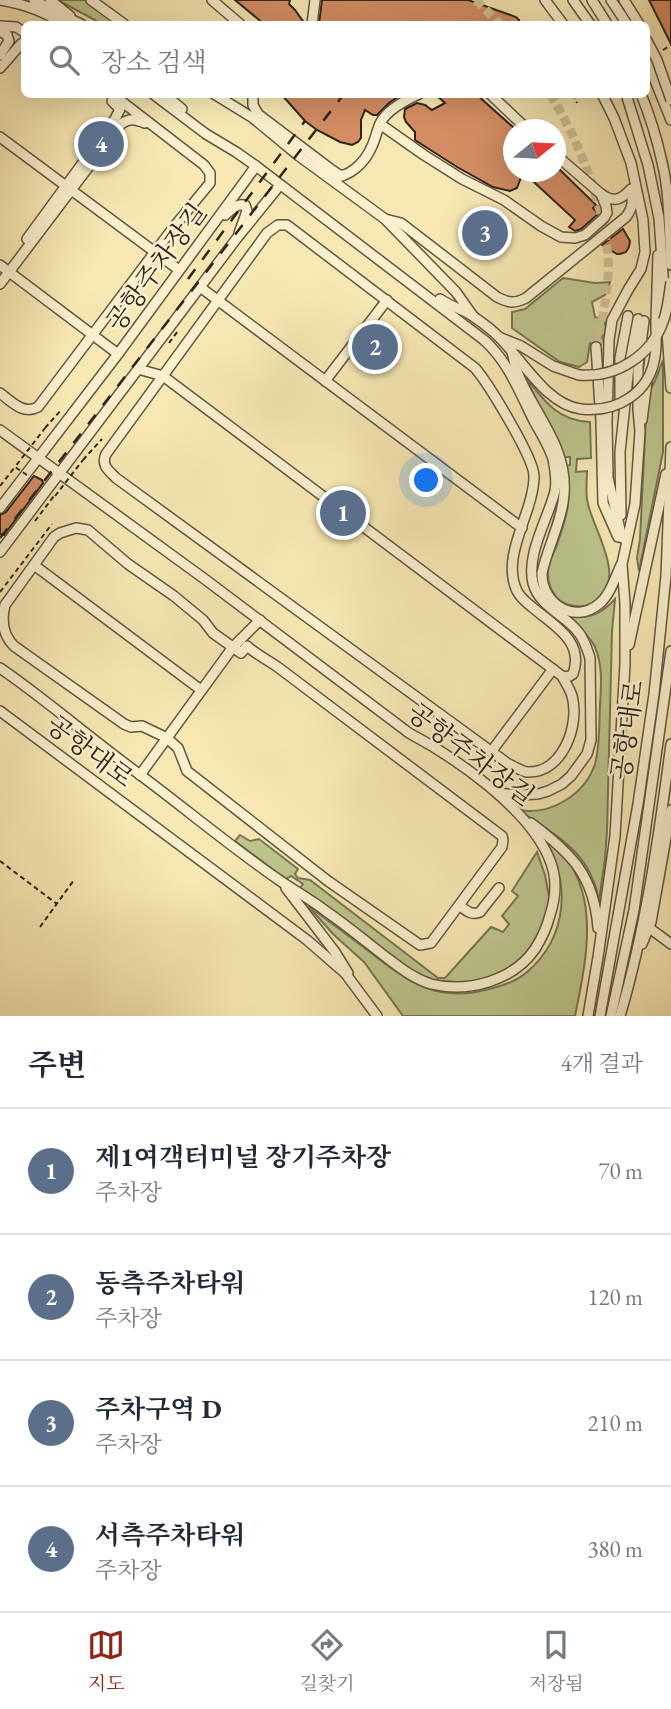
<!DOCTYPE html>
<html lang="ko">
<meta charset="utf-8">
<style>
:root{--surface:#fff;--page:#f6f6f7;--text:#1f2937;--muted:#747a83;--line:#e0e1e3;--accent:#8f2418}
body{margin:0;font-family:"EB Garamond","Noto Serif KR",serif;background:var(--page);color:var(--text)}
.compass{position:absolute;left:503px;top:119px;width:63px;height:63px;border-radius:50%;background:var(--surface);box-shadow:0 7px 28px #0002;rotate:72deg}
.you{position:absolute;left:427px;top:481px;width:24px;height:24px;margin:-18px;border:5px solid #fff;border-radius:50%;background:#1a73e8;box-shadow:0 0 0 10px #1a73e833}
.badge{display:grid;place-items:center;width:46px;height:46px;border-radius:50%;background:var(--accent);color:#fff;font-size:23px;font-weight:700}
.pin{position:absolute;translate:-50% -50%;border:4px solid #fff;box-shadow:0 2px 7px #0006}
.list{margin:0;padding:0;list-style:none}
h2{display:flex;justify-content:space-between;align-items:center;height:91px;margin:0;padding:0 28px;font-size:30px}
h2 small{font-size:23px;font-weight:400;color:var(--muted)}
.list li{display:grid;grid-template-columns:46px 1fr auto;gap:21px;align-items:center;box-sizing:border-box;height:126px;padding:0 28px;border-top:2px solid var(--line)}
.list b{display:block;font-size:26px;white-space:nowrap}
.list p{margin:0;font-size:23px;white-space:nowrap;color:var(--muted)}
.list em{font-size:23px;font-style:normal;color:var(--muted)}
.icon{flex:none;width:38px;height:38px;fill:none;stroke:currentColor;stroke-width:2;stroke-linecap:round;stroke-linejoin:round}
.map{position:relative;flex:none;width:671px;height:1016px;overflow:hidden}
.search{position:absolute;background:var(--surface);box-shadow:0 7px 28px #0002;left:21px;right:21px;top:21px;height:77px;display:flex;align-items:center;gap:18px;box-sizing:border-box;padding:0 24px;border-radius:10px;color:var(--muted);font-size:26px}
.sheet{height:595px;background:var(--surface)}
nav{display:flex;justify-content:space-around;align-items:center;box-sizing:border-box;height:98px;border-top:2px solid var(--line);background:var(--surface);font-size:19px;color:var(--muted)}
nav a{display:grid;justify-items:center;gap:4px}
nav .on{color:var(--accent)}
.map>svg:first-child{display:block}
</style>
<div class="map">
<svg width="671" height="1016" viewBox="0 0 671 1016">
<rect width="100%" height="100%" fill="#f7e8b3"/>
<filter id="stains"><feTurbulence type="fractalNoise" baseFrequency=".00286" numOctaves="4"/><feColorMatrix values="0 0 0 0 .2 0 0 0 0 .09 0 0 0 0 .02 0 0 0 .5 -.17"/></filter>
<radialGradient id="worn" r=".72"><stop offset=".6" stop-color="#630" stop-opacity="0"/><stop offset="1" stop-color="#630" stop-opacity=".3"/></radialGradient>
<g fill="#bdc68c" stroke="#767654" stroke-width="2">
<polygon points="58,0 85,0 118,24 102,24"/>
<polygon points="563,278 595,283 610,282 605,295 592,302 595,317 606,320 601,344 590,343 587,362 579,367 560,362 512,328 512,312 525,309"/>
<polygon points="663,360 663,452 639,571 637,558 640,539 647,395 655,381"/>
<path d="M 525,376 C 543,400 558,421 590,422 L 591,458 L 577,459 L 576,472 L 587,471 C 587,482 585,494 588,504 C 594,531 629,581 594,602 C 586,608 572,607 564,603 C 555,599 548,585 548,576 C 547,565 553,554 557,545 C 561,532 567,517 568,504 C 570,491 568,479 566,466 L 570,465 L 570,457 L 564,457 Z"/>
<path d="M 540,584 C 546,593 553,605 560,611 C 565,615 571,616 576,617 C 593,618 604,611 615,599 L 612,632 L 607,831 L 605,859 L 599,901 C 590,851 557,837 519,810 C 551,816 585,794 595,764 C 600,746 599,724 600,705 C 601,686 603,666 595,647 C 584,623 545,611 540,584 Z"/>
<polygon points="240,835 250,841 259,839 298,869 295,874 298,878 310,880 438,978 445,978 491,927 503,932 509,924 502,916 518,896 512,891 537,852 545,875 549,896 549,908 534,946 520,963 485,982 439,983 412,972 300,888 303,884 291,876 286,879 235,841"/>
<path d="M 542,837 C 550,843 560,850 566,858 C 600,903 585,966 575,1016 L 403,1016 L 364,962 L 333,934 L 308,906 C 325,918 342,931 359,944 C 385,963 408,985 441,992 C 457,995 474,993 489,989 C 502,986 517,981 527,972 C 568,937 572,880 542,837 Z"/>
</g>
<g fill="#d48d63" stroke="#2f251c" stroke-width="2">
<polygon points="235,0 290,0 289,4 295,10 305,24 264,24"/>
<polygon points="322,0 468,0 516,17 519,20 519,24 319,24"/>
<polygon points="649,0 671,0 671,44"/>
<polygon points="281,94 402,94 389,103 377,115 373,115 365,110 361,120 361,138 358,142 352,145 340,142 317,130 305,121"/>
<polygon points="435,94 476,94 514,128 514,172 523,172 517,188 510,191 493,187 457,167 415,140 415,132 406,122 404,117 405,109 417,103 425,105 432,110 445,103"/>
<polygon points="556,166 596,205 593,208 598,214 581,229 575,231 569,227 575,220 523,172 556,172"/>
<polygon points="623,229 630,241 629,247 626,252 620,254 617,254 602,245"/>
<polygon points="34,476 42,480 43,483 4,535 0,534 0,515 6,512"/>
</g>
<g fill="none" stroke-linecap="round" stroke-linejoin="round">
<g stroke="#cfc195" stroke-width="9" stroke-dasharray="9 4.5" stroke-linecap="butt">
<polyline points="476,0 500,24"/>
<path d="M 550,94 C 580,141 612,223 608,278 C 606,302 601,325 596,347"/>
</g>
<g stroke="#615642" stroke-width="12">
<g id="minor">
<path d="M 1,0 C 23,4 44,10 62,24"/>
<polyline points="34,0 51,10 81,24"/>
<polyline points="50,0 70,16"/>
<polyline points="91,0 124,24"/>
<polyline points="212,0 240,24"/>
<polyline points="545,0 563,24"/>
<polyline points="573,0 590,24"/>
<polyline points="592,0 607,24"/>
<polyline points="611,0 627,24"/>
<polyline points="624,0 639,24"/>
<polyline points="312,24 315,0"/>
<polyline points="0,26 16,27 24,32"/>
<polyline points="0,31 7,35 9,41 0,55"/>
<polyline points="646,58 671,120"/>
<polyline points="0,68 21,44 24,42"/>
<path d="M 153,94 L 206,134 L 236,152 L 256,166 L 484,340 C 508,361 520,393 534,421 C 541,433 549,446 553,459 C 555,469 557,481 555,491 C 548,519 526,554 533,583 C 539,607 566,615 579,633 C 585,641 587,649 590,658 L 591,740 L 587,754 L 571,776 L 562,784 L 548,791 L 538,794 L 518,795 L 497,793"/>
<polyline points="164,94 182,109"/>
<polyline points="214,94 253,118 299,156 385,219 456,292 473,316"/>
<polyline points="490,94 528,130"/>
<polyline points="602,94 614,118 631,163 643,220 645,252 641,269 628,290 612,320 609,340 607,422 608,478 622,538"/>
<polyline points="626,94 648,165 659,218 671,388"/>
<path d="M 641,94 C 650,116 657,139 662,162 C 670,194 669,232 671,265"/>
<polyline points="253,99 253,105 258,114 332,170 339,175 343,175"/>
<polyline points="380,124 424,155 462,179 504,200 541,226 561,237 575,238 585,235 604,218 607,213 606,206 601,194 556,155"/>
<polyline points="0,137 179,270"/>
<path d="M 330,178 C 349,178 365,163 372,146 C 376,138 377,128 382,120 C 390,108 406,100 419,94"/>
<path d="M 601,194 C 614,203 621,200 631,189"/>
<path d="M 225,215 C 232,210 236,203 245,205 L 247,211 L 239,233"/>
<path d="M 385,219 L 401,223 L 497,297 C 509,303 514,304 526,298 L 626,217 C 633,208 633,201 631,190"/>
<polyline points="27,239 115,119 120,109 112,101"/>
<polyline points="0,265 118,354"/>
<path d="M 0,284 L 121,124 C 130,118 134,119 145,123"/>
<polyline points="200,287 522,528"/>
<path d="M 440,299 C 451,307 464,309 474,317 C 483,323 493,331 500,338 C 523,361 547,405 581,409"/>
<polyline points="656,322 658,255"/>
<polyline points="501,338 521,346 553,366 579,375"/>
<polyline points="596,347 601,421 603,503 618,537"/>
<path d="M 512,352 C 514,359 515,367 518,374 C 534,414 568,447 564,494 C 562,521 548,546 542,573 C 541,603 574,625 599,604 C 610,595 615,578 621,565"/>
<path d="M 138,369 L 163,376 L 562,676 C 565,682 570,689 572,696 C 580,724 563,774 527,772 C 521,771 513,766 507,763 L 116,478 C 108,470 101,465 106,454 C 160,380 213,306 267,233 L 278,225 L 287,225 L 475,368 C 488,383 534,458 534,476 C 534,513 500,555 517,591 C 520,597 527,603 532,607 C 553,625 585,641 573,674 L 568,677 L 562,676"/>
<polyline points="325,381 387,300"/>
<path d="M 0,393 C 12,402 23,415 38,407 L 173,228 L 210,183 L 210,173 L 204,165 L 112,94"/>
<polyline points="620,405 620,358 628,316"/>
<polyline points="642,420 650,359 647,344"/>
<path d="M 0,430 L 206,580 L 409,733 C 456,758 528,808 549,858 C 557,876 556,897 550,915 C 547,927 542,938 535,949 C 513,981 468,993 431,984 C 412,978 398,966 382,954 C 364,940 346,925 327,912 C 312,900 295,891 279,880 C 231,847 186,809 139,774 C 92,740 48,701 0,668"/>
<polyline points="0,508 118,354 256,166"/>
<polyline points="621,515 620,452 629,366 638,319"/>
<path d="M 76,528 L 88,530 L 128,564 L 174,596 L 203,620 L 213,633 L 241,653 L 247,646 C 257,655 268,660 279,668 L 502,836 L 503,840 L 502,847 L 431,943 L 420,945 L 328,881 L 187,771 L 178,748 L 167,738 L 142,726 L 131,727 L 124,724 L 14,646 C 3,635 1,621 5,605 L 54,537 L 60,533 Z"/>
<polyline points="0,552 237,238 280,185"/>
<polyline points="34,565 201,690"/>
<polyline points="629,645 666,474"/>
<polyline points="0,711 307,940 345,973 377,1016"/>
<polyline points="491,752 553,669"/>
<polyline points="140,775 233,647 260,620"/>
<path d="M 531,823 C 571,853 594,875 598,928"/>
<polyline points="286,888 335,952 348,973"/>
<path d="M 460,906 C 466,910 471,916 480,912 L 499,888"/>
<polyline points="648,927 671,944"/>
<polyline points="642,944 651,922 671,810"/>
<polyline points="588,1016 598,957 615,836 625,664 625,604 622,564 635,504 640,431 638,410 638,366 644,321"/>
<polyline points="600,1016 638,804 654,694 666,576 671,447"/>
<polyline points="611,1016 634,910 671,651"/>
<path d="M 620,1016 C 646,928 659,835 671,744"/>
</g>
</g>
<g stroke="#2f251c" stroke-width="2" stroke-dasharray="5 3.5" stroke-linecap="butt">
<polyline points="575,94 574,95 577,103"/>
<polyline points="169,343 178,331"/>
<polyline points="45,428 62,409"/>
<polyline points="83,460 102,439"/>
<polyline points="0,486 15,467"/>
<polyline points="35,521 54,496"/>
<polyline points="0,592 52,524"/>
<polyline points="0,861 57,904"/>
<polyline points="40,927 74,880"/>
</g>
<use href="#minor" stroke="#faf0ce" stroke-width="9"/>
<g stroke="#2f251c" stroke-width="2.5" stroke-dasharray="12 12" stroke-linecap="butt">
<polyline points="188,279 305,121"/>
<polyline points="0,538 344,94"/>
</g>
<g stroke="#615642" stroke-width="12" stroke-linecap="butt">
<g id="minor-bridge">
<polyline points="646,39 657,60 671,100"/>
<path d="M 579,375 C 616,378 652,356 664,319 C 668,308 669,294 671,282"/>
<path d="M 581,409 C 617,413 650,393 655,356 C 657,345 656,333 656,322"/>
</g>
</g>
<g stroke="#2f251c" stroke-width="2" stroke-dasharray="5 3.5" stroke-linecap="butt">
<polyline points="663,50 671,45"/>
<polyline points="27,475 15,467 45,428"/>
<polyline points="55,496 83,460"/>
</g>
<use href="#minor-bridge" stroke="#faf0ce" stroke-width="9"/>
</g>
<g text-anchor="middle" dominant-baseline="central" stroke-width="5" stroke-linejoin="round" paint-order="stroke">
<g font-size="26" fill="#2f251c" stroke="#faf0ce">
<text transform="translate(156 267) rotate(-54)">공항주차장길</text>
<text transform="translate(627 730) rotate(-82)">공항대로</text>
<text transform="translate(90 751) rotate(37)">공항대로</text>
<text transform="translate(471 754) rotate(37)">공항주차장길</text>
</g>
</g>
<rect width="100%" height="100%" filter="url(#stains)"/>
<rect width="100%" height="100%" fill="url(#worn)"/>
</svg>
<svg class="compass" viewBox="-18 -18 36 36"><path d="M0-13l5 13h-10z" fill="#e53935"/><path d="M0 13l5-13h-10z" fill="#747a83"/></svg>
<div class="you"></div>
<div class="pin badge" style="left:343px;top:513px;background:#5c6f8a">1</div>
<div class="pin badge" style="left:375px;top:347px;background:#5c6f8a">2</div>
<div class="pin badge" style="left:485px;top:233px;background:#5c6f8a">3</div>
<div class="pin badge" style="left:101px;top:144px;background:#5c6f8a">4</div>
<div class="search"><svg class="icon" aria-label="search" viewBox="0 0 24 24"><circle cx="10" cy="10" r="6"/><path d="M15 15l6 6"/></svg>장소 검색</div>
</div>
<section class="sheet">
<h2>주변<small>4개 결과</small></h2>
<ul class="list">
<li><span class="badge" style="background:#5c6f8a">1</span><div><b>제1여객터미널 장기주차장</b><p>주차장</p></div><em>70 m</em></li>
<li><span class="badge" style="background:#5c6f8a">2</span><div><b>동측주차타워</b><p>주차장</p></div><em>120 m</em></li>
<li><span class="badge" style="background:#5c6f8a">3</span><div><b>주차구역 D</b><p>주차장</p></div><em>210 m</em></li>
<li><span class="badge" style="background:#5c6f8a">4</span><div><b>서측주차타워</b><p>주차장</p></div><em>380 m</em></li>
</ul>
</section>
<nav>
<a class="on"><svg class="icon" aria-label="map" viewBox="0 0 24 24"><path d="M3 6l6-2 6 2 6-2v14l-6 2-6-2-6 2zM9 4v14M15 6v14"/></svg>지도</a>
<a><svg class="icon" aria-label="directions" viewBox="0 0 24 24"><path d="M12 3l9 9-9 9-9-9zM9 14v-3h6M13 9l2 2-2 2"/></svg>길찾기</a>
<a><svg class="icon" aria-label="saved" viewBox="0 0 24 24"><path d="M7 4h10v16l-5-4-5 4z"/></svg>저장됨</a>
</nav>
